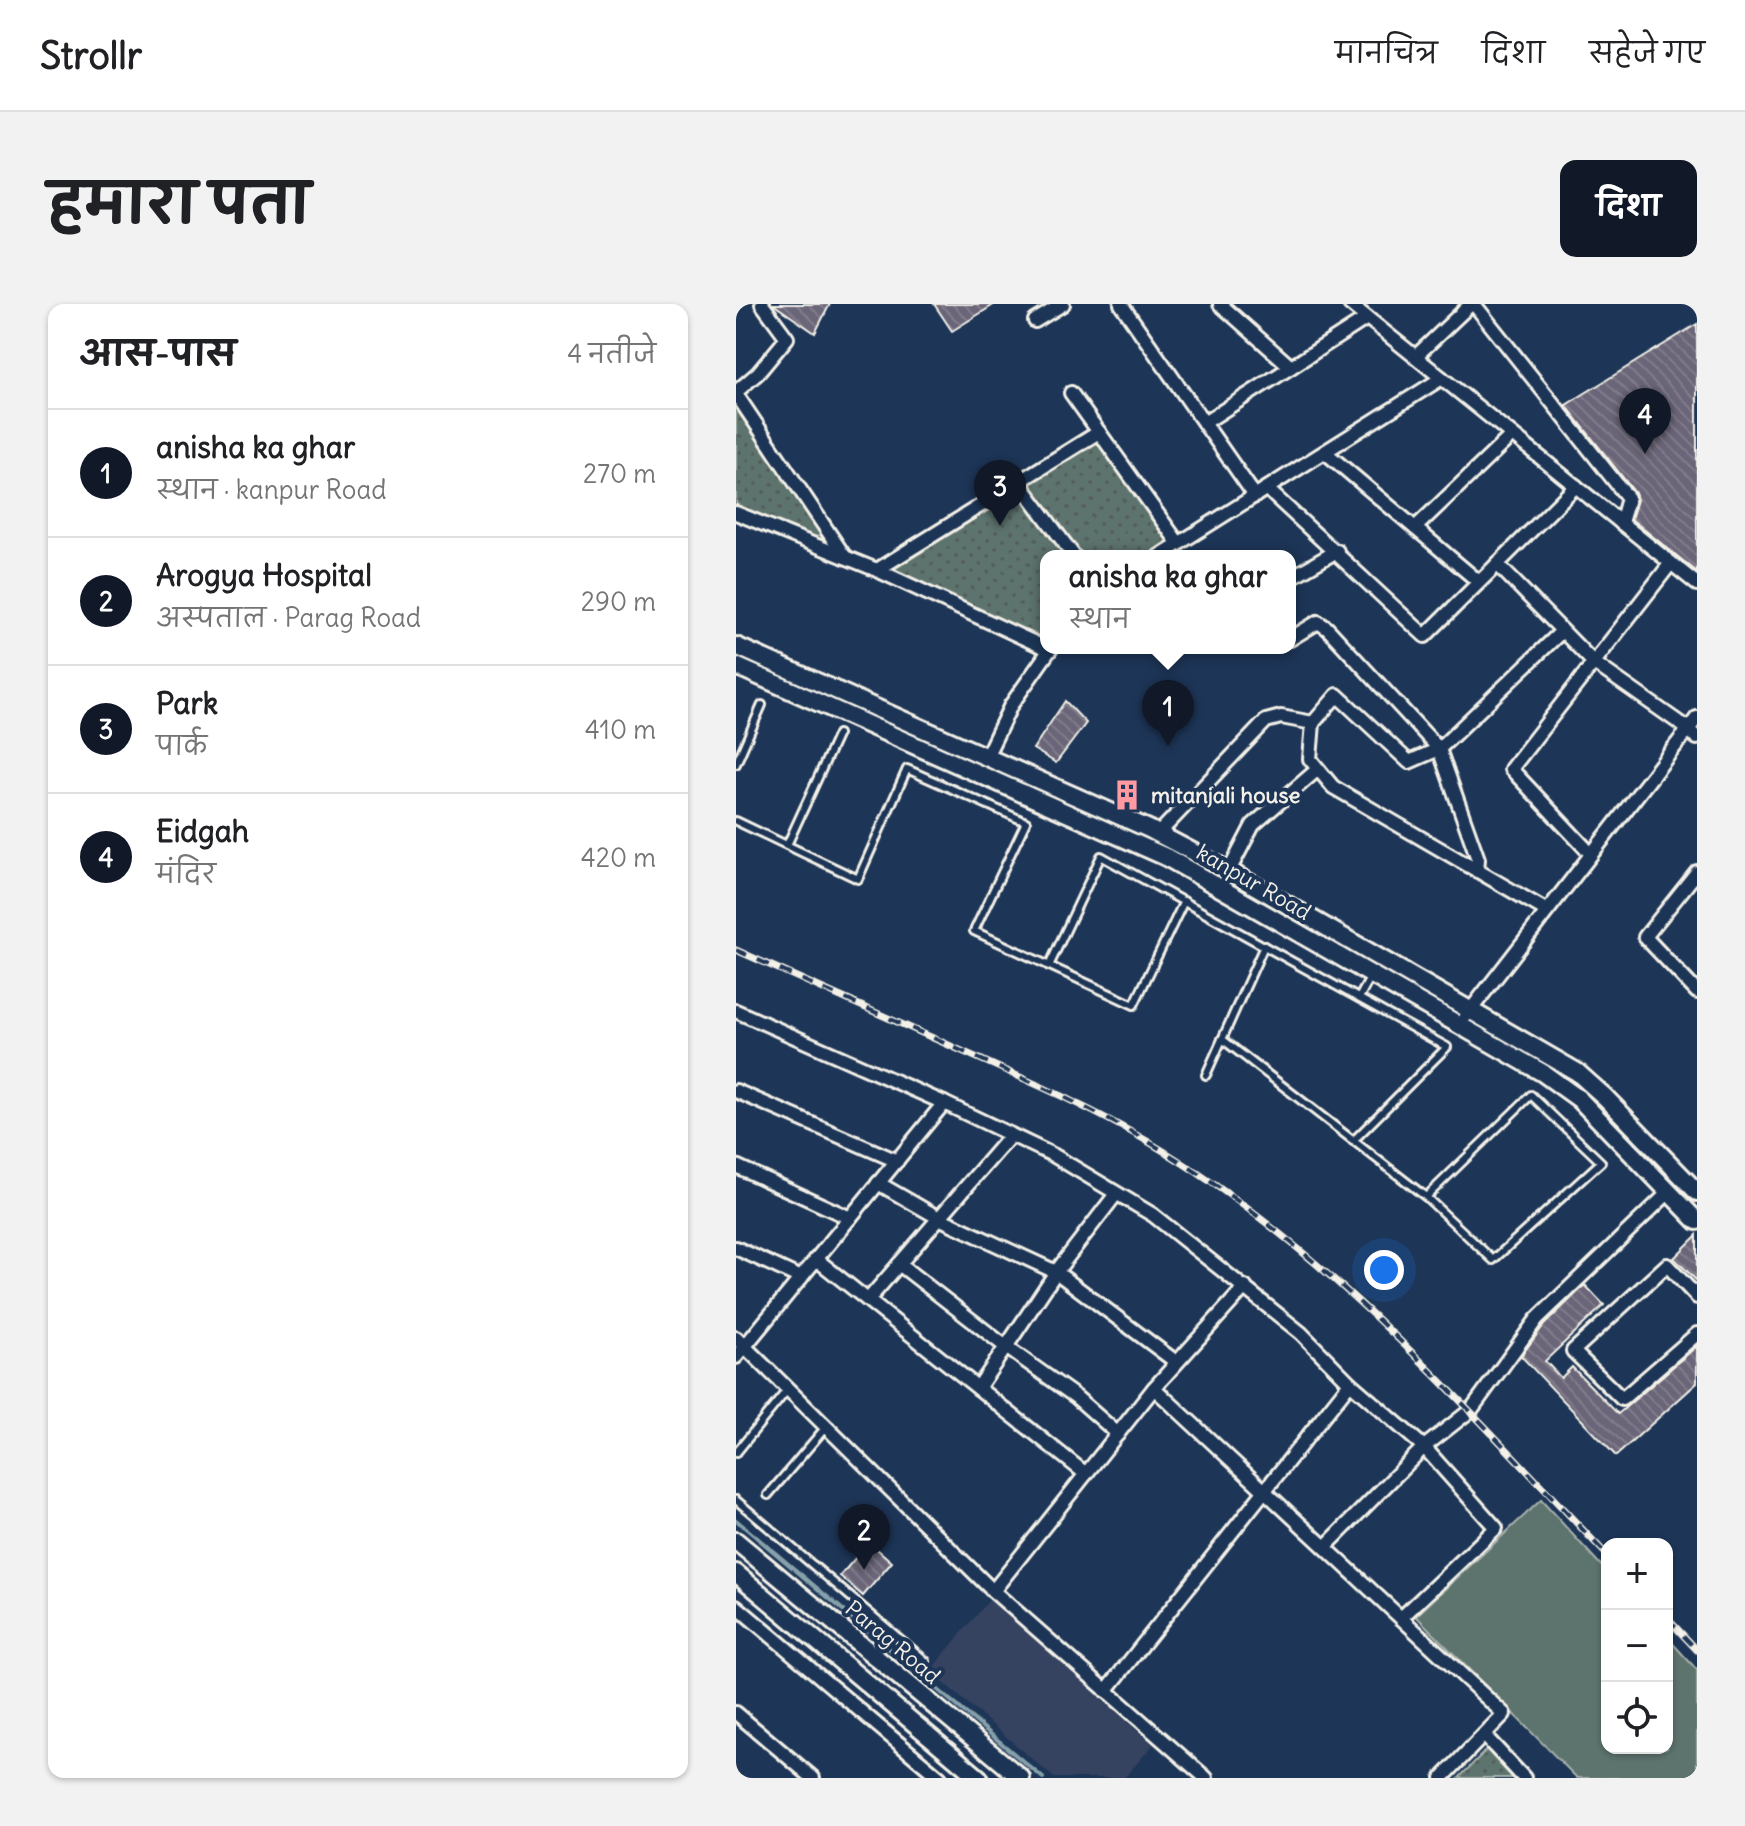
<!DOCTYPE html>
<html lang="hi">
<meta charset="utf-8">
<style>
:root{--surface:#fff;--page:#f2f2f2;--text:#202124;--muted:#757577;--line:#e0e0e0;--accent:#111827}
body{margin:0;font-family:Delius,"Playpen Sans Deva",sans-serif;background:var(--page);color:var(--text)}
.controls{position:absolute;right:24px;bottom:24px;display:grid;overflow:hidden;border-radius:16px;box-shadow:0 2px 6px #0004}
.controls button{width:72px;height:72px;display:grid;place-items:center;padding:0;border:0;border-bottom:2px solid var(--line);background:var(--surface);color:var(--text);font:40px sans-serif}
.you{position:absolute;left:648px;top:966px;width:28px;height:28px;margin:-20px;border:6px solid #fff;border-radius:50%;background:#1a73e8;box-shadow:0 0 0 12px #1a73e833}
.badge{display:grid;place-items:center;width:52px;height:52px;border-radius:50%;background:var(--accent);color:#fff;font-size:26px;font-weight:700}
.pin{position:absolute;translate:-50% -66px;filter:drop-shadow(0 2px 4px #0008)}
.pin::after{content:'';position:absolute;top:42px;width:28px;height:24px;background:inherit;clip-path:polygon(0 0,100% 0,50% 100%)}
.popup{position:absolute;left:304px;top:246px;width:256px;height:104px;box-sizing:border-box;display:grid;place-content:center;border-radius:16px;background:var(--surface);filter:drop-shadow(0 2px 6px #0005);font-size:26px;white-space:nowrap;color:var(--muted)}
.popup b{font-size:30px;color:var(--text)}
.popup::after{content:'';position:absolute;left:50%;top:100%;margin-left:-16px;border:16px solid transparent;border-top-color:var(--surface)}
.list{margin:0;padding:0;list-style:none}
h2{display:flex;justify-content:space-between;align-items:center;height:104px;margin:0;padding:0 32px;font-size:34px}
h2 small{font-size:26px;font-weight:400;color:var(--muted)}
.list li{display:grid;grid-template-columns:52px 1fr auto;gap:24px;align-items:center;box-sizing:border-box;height:128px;padding:0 32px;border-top:2px solid var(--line)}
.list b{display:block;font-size:30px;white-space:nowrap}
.list p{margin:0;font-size:26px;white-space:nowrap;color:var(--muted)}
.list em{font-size:26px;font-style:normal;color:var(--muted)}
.icon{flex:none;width:44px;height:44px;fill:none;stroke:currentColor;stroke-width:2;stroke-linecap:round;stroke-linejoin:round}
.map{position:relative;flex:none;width:961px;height:1474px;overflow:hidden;border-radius:16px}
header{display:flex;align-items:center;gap:48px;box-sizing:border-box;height:112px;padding:0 40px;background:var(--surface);border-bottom:2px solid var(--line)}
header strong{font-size:38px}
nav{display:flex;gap:44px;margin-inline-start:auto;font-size:28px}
.intro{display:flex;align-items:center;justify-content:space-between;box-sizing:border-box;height:192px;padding:0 48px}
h1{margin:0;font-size:56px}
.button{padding:20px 36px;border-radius:16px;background:var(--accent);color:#fff;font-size:28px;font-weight:700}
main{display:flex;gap:48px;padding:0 48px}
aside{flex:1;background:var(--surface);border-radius:16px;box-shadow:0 2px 6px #0004}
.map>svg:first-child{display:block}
</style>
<header>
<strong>Strollr</strong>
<nav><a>मानचित्र</a><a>दिशा</a><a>सहेजे गए</a></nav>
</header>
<div class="intro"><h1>हमारा पता</h1><a class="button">दिशा</a></div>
<main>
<aside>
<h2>आस-पास<small>4 नतीजे</small></h2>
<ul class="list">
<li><span class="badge">1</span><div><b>anisha ka ghar</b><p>स्थान · kanpur Road</p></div><em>270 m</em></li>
<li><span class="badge">2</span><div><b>Arogya Hospital</b><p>अस्पताल · Parag Road</p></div><em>290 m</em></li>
<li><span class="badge">3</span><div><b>Park</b><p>पार्क</p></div><em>410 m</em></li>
<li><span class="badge">4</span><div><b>Eidgah</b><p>मंदिर</p></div><em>420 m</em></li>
</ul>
</aside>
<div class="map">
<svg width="961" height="1474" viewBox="0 0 961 1474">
<defs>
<pattern id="park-dots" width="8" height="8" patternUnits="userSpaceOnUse" patternTransform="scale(2)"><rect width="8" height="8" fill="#5d736e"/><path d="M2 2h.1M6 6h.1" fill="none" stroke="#525b58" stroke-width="1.8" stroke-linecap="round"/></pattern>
<pattern id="building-back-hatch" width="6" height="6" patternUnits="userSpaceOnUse" patternTransform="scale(2)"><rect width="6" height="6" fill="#6a6578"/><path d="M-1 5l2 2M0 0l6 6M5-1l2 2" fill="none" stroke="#807c8b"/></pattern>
</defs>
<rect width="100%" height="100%" fill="#1d3557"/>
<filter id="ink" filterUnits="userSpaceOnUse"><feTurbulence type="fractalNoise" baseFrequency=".0125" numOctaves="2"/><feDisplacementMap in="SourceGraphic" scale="16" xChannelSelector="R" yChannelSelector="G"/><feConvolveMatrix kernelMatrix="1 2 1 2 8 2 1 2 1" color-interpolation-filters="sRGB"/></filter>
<g filter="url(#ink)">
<polygon fill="#344361" points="254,1295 417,1441 388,1474 318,1474 194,1367"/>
<polygon fill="#5d736e" stroke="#a8b2ab" stroke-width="2" points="805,1196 871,1268 871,1444 931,1444 931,1333 961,1366 961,1474 841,1474 680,1312"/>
<g fill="url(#park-dots)" stroke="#a8b2ab" stroke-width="2">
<polygon points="0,90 99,249 0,209"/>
<polygon points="363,128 443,240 423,252 310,252 310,344 141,266"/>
<polygon points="752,1444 780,1474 723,1474"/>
</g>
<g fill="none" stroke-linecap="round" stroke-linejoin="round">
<polyline stroke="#87a1ab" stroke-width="4" points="0,1216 307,1474"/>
</g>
<g fill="url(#building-back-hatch)" stroke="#f4f1e8" stroke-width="2">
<polygon points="37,0 94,0 79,29"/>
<polygon points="198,0 259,0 216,27"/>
<polygon points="961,20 961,268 895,215 901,196 899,189 830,101"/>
<polygon points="329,397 350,419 320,459 297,445"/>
<polygon points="961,931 961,977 938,954"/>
<polygon points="849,981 868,1001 809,1057 825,1074 836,1063 882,1110 961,1042 961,1079 880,1152 785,1052 808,1021"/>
<polygon points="133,1238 156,1258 127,1292 104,1272"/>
</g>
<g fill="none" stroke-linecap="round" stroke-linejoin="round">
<g stroke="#f4f1e8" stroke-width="12">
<g id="service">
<polyline points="0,460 26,401"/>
<polyline points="0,517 122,575 171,465 290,518 238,627 398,701 448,597"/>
<polyline points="51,541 102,430"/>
<polyline points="313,662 365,552 711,743 617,837"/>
<polyline points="623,694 634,674"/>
<polyline points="486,735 690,893 757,956 865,858 795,791 690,893"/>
<polyline points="470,771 528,642"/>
<polyline points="0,1149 52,1085"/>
<polyline points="32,1191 90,1123"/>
<polyline points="0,1196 190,1357"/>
</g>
</g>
<g stroke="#f4f1e8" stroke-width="18">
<g id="minor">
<polyline points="385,0 519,192"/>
<polyline points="484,0 555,63"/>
<polyline points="614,0 961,280"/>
<polyline points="738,0 892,194 885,219"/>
<polyline points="299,17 327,0"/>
<polyline points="679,53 735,0"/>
<polyline points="0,88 22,69 51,34 26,0"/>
<polyline points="335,89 443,240"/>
<polyline points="0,90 109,253"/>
<polyline points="468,119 631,14"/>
<polyline points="589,148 743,278"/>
<polyline points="283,178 338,252"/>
<polyline points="530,184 689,332 840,182"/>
<polyline points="0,209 141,266 314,346"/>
<polyline points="679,224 776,131"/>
<polyline points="423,252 706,74"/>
<polyline points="761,260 858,359 952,425 961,434"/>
<polyline points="141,266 363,128"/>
<polyline points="554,274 601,247"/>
<polyline points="554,335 582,318 591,324 703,445 826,327"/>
<polyline points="250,453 275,401 315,344"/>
<polyline points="422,530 530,417 545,413 577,419"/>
<polyline points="854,549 775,465 935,259"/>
<polyline points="493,567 517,521 582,465"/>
<polyline points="741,567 742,555 703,445 673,458 601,391 577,419 574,455 597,483 811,607"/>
<polyline points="961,568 909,633 961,688"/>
<polyline points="0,707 208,799 317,851 417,911 565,1029 614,1079 688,1143 760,1224 665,1314"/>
<polyline points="730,712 961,414"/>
<polyline points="0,787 161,857"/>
<polyline points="0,862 114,914"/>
<polyline points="142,879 203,914 320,968 270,1043 340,1093 382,1130"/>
<polyline points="380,890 320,968 440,1058"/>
<polyline points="0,944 65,974"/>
<polyline points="80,955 350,1170"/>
<polyline points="163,960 270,1043 242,1084"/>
<polyline points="961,993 931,961 837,1047 886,1095 961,1030"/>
<polyline points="132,996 275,831"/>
<polyline points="0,1034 257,1287 470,1474"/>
<polyline points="0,1053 208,799"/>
<polyline points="418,1084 768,1410 706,1474"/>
<polyline points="589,1243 688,1143 735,1106 801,1015 933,888"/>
<polyline points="257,1287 418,1084 509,983"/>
<polyline points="0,1302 204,1474"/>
<polyline points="370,1387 614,1079"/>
<polyline points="0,1409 77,1474"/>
<polyline points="748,1431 788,1474"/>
</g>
</g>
<g stroke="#f4f1e8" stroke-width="22">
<g id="tertiary">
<polyline points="0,342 413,525 493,567 841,768 869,793 961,888"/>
<polyline points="0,362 430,553 807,769 843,795 961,917"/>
<polyline points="0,1237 285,1474"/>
<polyline points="0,1269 243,1474"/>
</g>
</g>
<use href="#service" stroke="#1d3557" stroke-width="6"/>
<use href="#minor" stroke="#1d3557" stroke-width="12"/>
<use href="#tertiary" stroke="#1d3557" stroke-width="16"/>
<g stroke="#f4f1e8" stroke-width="7">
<g id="rail">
<path d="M 0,646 C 75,680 151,713 226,747 C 288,775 352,802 411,837 C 591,943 728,1102 871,1251"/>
<polyline points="931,1314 961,1346"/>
</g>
</g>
<use href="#rail" stroke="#1d3557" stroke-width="4" stroke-dasharray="12" stroke-linecap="butt"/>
</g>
</g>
<defs>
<g id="building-bare" transform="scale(2.4)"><path d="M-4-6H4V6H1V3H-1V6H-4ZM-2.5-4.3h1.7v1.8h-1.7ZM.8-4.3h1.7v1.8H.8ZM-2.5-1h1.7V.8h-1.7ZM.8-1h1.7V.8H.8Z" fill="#ff9aa2" stroke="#1d3557" stroke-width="2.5" paint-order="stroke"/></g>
</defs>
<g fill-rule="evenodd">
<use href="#building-bare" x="391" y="491"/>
</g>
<g text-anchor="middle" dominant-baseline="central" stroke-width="8" stroke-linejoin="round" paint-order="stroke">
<g font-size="22" font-weight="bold" fill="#f4f1e8" stroke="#1d3557" text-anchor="start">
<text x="415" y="491">mitanjali house</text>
</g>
<g font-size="22" fill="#f4f1e8" stroke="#1d3557">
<text transform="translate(518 578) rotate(30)">kanpur Road</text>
<text transform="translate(157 1338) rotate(40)">Parag Road</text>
</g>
</g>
</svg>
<div class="controls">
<button>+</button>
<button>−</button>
<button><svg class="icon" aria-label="locate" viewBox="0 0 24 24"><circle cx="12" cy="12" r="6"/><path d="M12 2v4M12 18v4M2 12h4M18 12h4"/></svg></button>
</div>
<div class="you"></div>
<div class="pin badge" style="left:432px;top:442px">1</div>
<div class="popup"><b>anisha ka ghar</b>स्थान</div>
<div class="pin badge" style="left:128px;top:1266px">2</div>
<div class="pin badge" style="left:264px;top:222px">3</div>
<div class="pin badge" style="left:909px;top:150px">4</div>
</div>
</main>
